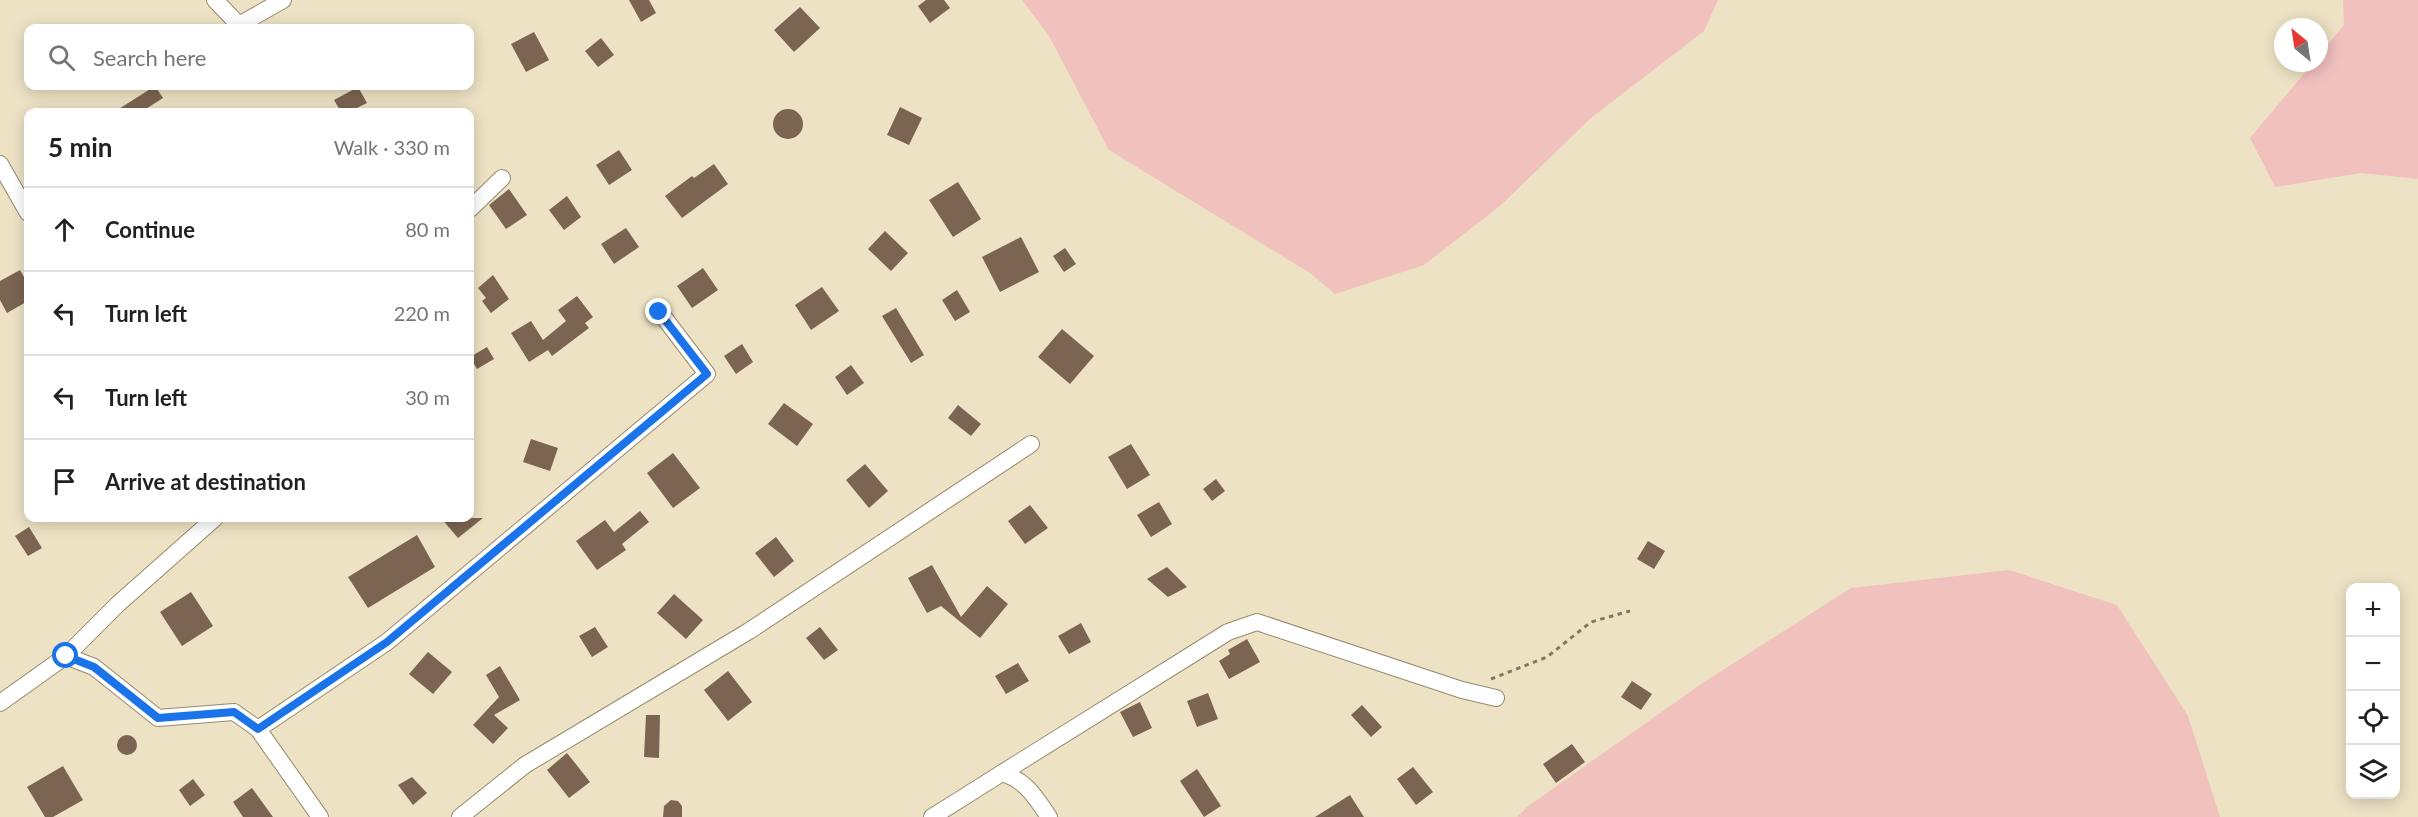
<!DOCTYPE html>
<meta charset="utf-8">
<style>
:root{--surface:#fff;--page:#f2f2f2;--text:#202124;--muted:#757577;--line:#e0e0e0}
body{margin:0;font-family:Lato,sans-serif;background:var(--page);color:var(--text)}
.controls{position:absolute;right:18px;bottom:18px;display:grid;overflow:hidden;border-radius:12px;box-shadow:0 3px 15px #0003}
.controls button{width:54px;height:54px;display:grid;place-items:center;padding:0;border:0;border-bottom:2px solid var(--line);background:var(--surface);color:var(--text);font:30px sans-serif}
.compass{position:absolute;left:2274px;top:18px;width:54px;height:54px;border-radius:50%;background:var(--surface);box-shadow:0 3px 15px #0003;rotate:330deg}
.stop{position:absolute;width:18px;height:18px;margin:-14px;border:4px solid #1a73e8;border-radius:50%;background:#fff}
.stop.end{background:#1a73e8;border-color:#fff;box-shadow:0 2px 6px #0008}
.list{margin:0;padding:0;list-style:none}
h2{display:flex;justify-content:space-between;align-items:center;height:78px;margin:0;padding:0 24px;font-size:26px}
h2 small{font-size:20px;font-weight:400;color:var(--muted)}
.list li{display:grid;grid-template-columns:39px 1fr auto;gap:18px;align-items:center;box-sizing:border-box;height:84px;padding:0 24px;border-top:2px solid var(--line)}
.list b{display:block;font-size:22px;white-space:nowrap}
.list em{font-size:20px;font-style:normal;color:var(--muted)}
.icon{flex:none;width:33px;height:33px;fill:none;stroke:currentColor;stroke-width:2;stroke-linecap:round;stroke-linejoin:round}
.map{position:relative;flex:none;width:2418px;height:817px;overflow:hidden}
.search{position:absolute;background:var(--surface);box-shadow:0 3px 15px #0003;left:24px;top:24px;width:450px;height:66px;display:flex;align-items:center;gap:15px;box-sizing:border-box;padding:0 21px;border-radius:12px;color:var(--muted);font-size:22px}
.panel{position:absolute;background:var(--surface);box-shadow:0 3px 15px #0003;left:24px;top:108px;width:450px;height:414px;border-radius:12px}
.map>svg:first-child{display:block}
</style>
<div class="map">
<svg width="2418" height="817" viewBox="0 0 2418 817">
<rect width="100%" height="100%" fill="#ede2c4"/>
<g fill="#f1c1be">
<polygon points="1022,0 1718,0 1704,31 1591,118 1501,205 1424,265 1335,294 1310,273 1109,150 1049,36"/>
<polygon points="2343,0 2418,0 2418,179 2361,173 2275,187 2250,138 2313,63 2319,63 2319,55 2344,25"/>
<polygon points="2009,570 2117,605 2188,716 2220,817 1517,817 1527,807 1704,682 1851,588"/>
</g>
<g fill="#7c6452">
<polygon points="629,0 649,0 656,13 641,22"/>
<polygon points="926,0 944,0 950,8 930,23 918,6"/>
<polygon points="800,7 820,28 794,52 774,30"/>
<polygon points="534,32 549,60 526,72 511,44"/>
<polygon points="601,38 614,55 598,67 585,51"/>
<polygon points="155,86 163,98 141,112 114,112"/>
<polygon points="358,87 367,103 349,112 341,112 334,100"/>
<polygon points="900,107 922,118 909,145 887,135"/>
<circle cx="788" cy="124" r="15"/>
<polygon points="619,150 632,170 609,185 596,165"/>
<polygon points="714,164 728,184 682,218 665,196 692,176 694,178"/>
<polygon points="958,182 981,219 953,237 929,200"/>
<polygon points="509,189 527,215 506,229 489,205"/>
<polygon points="567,196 581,217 564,230 549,210"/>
<polygon points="626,228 639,247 614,264 601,244"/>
<polygon points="885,231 908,253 891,271 868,249"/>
<polygon points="1021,237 1039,272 1000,292 982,257"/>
<polygon points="1065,248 1076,264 1064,272 1053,256"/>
<polygon points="703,268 718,290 692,308 677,286"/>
<polygon points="20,270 28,284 28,301 7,313 0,300 0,281"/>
<polygon points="493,275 509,299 491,313 482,301 486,298 478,288"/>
<polygon points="822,287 839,311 811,330 795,305"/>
<polygon points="957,290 970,312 955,321 942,300"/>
<polygon points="577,296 593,317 585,323 589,328 552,356 548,350 529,362 511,333 531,321 543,340 566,321 558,310"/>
<polygon points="896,308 924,355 911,363 882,316"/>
<polygon points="1062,329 1094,356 1070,384 1038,357"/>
<polygon points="742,344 753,362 736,374 724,356"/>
<polygon points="487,347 494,359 477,369 470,357"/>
<polygon points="851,365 864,383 847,395 835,377"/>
<polygon points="784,403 813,424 797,446 768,424"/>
<polygon points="958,405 981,424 971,436 948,418"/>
<polygon points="531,439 558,448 550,471 523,462"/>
<polygon points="1131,444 1150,475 1127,489 1108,457"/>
<polygon points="673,453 700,488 673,508 647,473"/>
<polygon points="865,464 888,491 869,508 846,480"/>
<polygon points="1216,479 1225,491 1212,501 1203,489"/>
<polygon points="1159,502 1172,524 1151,537 1137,515"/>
<polygon points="1030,505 1048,528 1025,544 1008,521"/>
<polygon points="640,511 649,522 622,544 626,550 597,570 576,541 605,520 614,532"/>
<polygon points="441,518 483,518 458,538"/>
<polygon points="29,527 42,548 28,556 15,536"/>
<polygon points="417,535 435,567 368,608 348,577"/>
<polygon points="776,537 794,561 774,577 755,553"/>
<polygon points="1648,541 1665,551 1654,569 1637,559"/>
<polygon points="932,565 961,617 987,586 1008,604 980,638 941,606 927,613 908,578"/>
<polygon points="1167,567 1187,587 1168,597 1147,579"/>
<polygon points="191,592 213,626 182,646 160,612"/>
<polygon points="674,594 703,620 686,639 657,613"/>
<polygon points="1081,623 1091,642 1069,654 1058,636"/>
<polygon points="595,627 608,647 592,657 579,636"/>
<polygon points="820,627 838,650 824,660 806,638"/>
<polygon points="1247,639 1260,662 1229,679 1219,661 1230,654 1228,650"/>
<polygon points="428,652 452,672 433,694 409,674"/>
<polygon points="1018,663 1029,681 1006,694 995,676"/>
<polygon points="500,666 520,700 494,715 508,728 493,744 473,725 499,697 486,675"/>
<polygon points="728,671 752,702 728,721 704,690"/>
<polygon points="1632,681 1652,694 1641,710 1621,697"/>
<polygon points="1208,693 1218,719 1197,727 1187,701"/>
<polygon points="1140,702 1152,728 1133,737 1120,712"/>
<polygon points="1362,705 1382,727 1371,737 1351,715"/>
<polygon points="646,715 660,715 659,758 644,757"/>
<circle cx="127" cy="745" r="10"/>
<polygon points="1572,744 1585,762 1556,783 1543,764"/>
<polygon points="567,753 590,782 569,798 547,770"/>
<polygon points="63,766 83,800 53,817 45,817 27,787"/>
<polygon points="1413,767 1433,792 1416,805 1397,779"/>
<polygon points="1197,769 1221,806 1204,817 1180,781"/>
<polygon points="412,777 427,793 413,805 398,785"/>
<polygon points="193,779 205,795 190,806 179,790"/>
<polygon points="252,788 273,817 243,817 233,802"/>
<polygon points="1350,795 1364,817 1315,817"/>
<polygon points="671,800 678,801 682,806 682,817 663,817 664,806"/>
</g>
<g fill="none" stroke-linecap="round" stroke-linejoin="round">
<g stroke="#948a6e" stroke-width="18">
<g id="minor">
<polyline points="215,0 239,25 283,0"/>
<polyline points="0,164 28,213"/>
<polyline points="470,209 502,178"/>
<polyline points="66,656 94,667 158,718 234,712 258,729 320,817"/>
<polyline points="0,703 66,656 118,604 215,518"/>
<polyline points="258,729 387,642 707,374 659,311"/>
<polyline points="1002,773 1228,632 1257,622 1462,690 1496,698"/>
<polyline points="460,817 525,765 749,631 1031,444"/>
<path d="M 932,817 L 1002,773 C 1027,781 1035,797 1049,817"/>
</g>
</g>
<polyline stroke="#807965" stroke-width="3" stroke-dasharray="4.5 4.5" stroke-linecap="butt" points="1491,679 1547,657 1591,622 1630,611"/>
<use href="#minor" stroke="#fff" stroke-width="16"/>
</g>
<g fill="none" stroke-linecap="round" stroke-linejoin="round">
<polyline stroke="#1a73e8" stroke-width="8" points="66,656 94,667 158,718 234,712 258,729 387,642 707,374 659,312"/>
</g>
</svg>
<div class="controls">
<button>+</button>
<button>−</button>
<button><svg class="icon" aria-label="locate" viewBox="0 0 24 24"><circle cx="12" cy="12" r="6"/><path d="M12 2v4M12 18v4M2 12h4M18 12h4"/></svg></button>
<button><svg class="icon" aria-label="layers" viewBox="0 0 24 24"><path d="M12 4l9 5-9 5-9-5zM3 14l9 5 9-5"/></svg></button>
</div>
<svg class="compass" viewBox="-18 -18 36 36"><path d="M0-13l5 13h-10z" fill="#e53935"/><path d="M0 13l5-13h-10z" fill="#757577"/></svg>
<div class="stop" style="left:66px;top:656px"></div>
<div class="stop end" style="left:659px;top:312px"></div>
<div class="search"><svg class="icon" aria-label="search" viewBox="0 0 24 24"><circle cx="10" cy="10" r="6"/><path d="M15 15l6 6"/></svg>Search here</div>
<section class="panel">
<h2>5 min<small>Walk · 330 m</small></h2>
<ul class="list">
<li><svg class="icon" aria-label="ahead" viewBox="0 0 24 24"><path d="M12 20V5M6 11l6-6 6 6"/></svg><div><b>Continue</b></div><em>80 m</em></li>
<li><svg class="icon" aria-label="left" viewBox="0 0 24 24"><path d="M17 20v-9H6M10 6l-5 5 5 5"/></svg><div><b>Turn left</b></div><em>220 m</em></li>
<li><svg class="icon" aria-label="left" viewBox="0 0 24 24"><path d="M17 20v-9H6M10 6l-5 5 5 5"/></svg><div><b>Turn left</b></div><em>30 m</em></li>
<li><svg class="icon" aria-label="arrive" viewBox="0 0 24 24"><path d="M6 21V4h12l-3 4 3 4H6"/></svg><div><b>Arrive at destination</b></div></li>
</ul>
</section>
</div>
